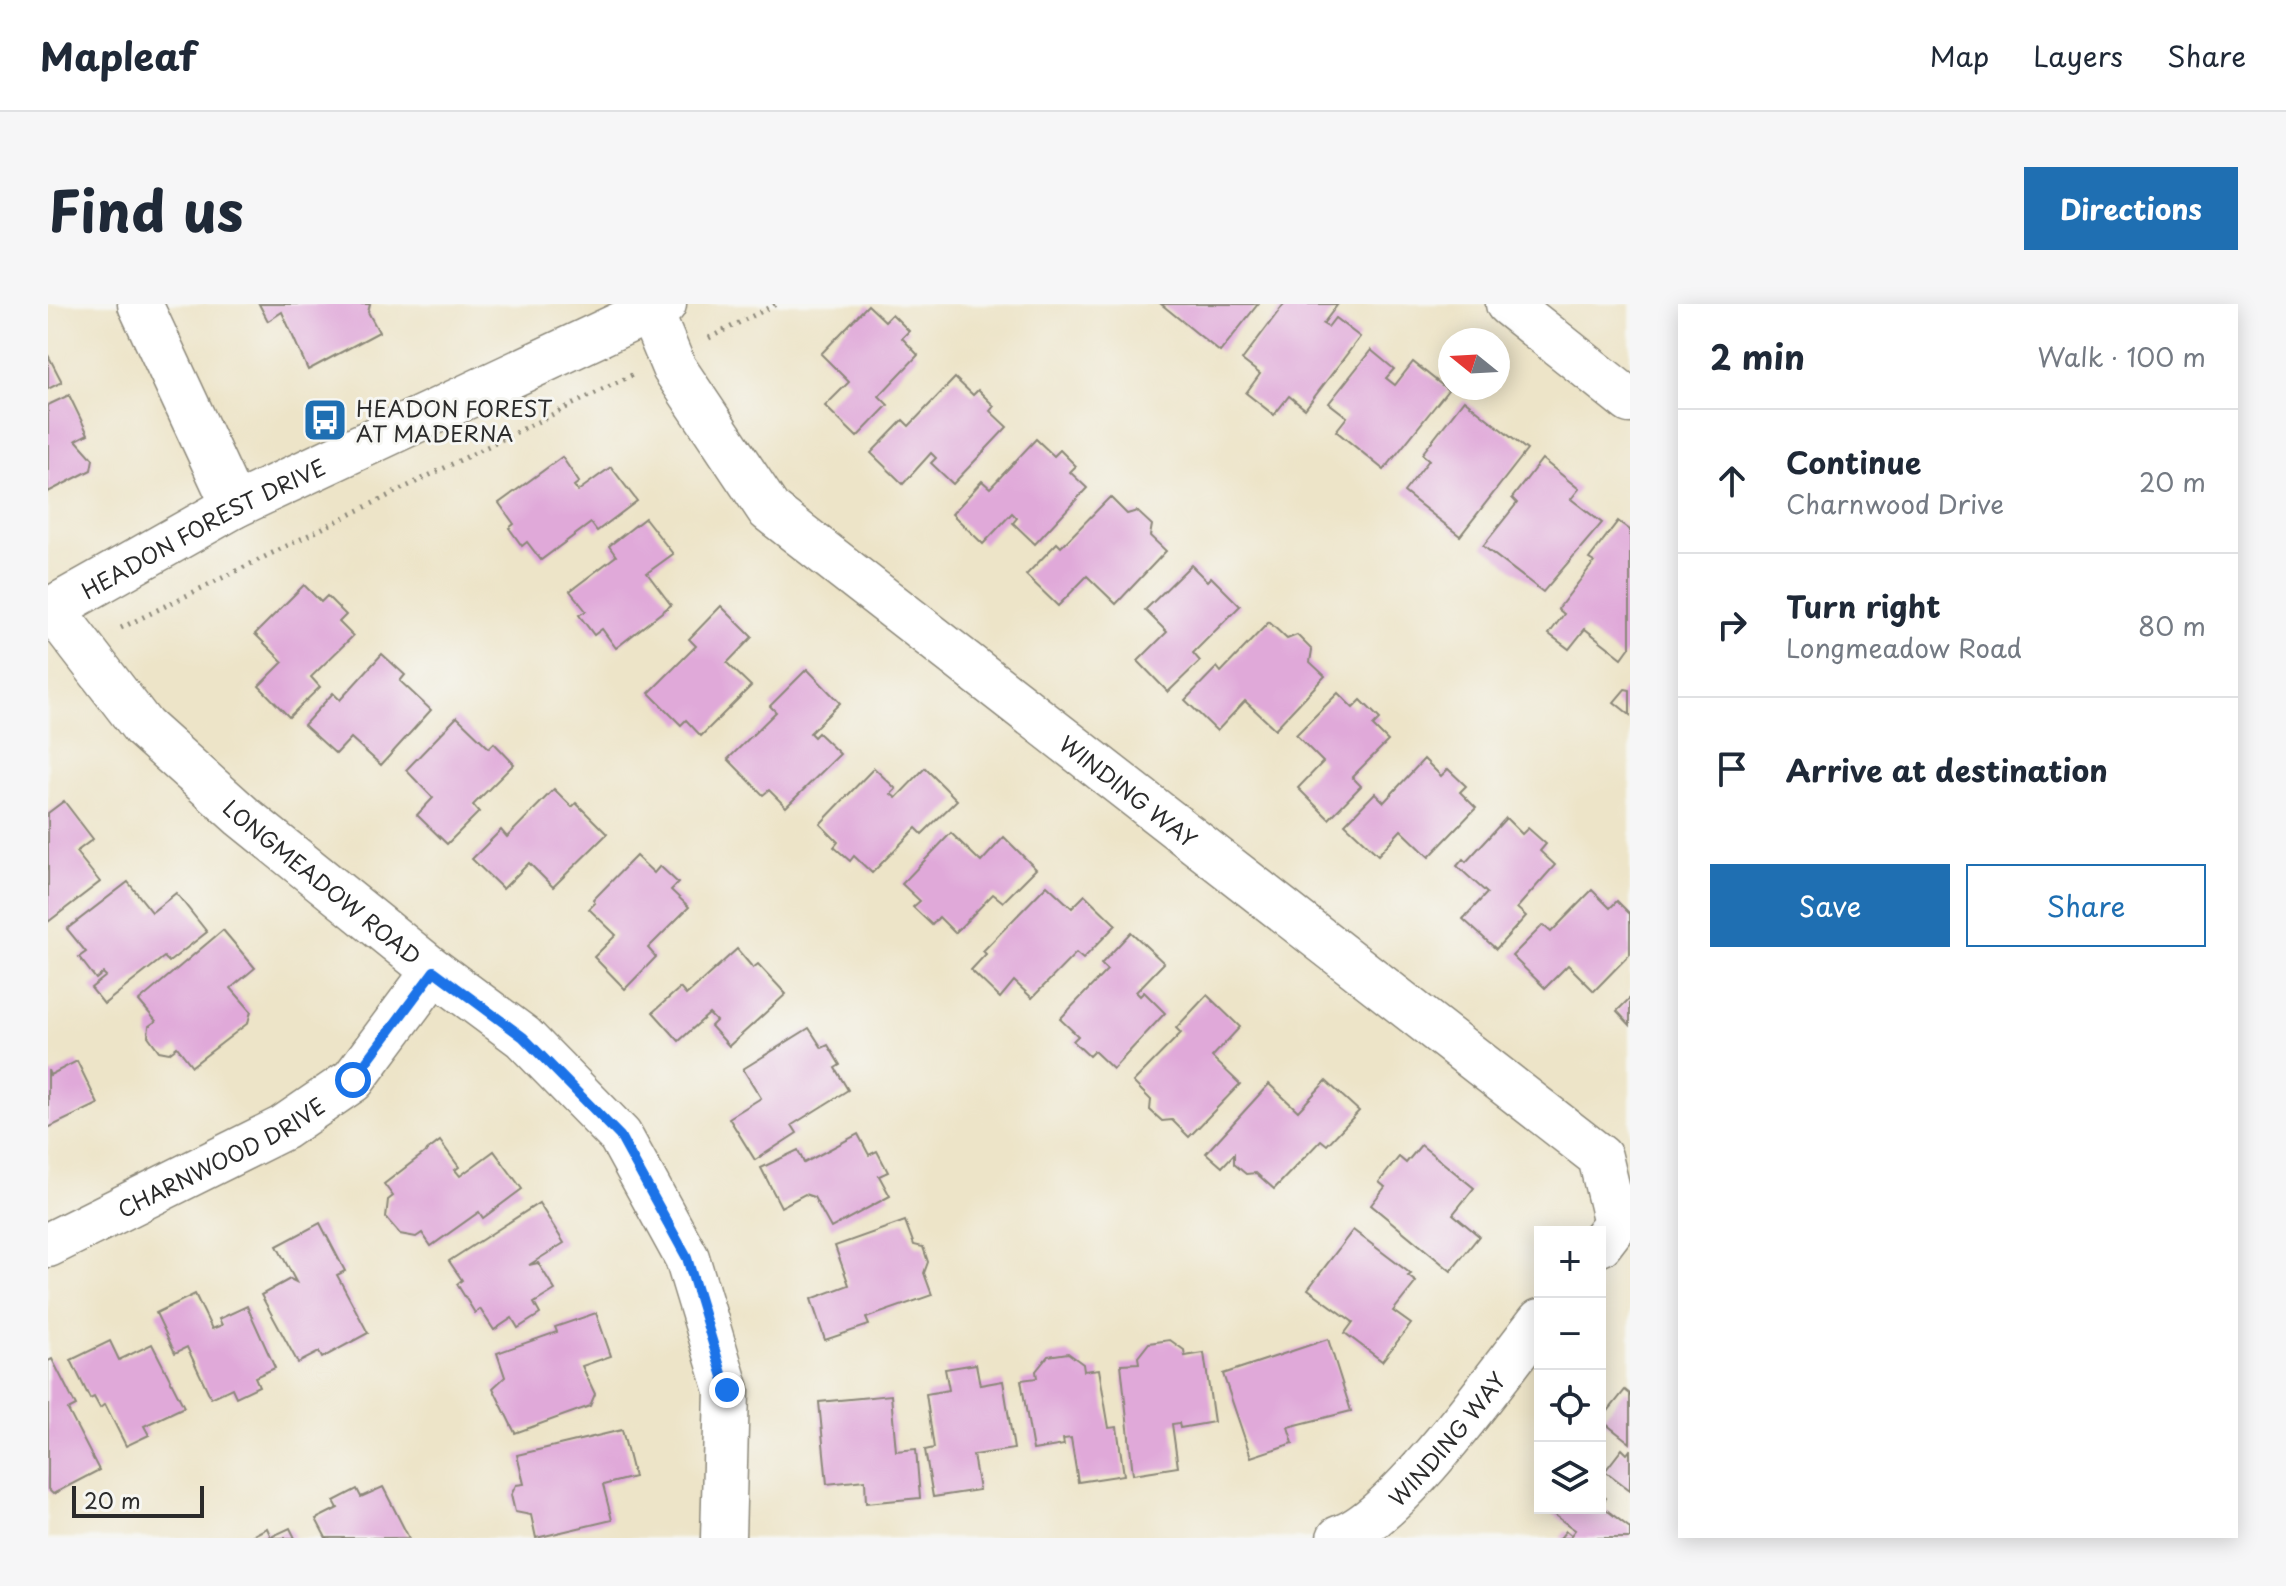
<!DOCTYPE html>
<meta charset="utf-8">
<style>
:root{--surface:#fff;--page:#f6f6f7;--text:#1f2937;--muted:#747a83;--line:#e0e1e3;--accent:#1f6fb2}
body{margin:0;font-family:"Playpen Sans",sans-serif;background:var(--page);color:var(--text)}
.controls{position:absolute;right:24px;bottom:24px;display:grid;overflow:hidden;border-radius:0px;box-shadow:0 4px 20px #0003}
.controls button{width:72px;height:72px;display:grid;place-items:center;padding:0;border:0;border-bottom:2px solid var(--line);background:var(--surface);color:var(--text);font:40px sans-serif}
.compass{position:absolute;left:1390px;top:24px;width:72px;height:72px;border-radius:50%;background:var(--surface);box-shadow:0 4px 20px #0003;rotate:288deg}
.scale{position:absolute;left:24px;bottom:20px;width:132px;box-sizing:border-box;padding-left:8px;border:4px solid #2b2b2b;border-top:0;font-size:22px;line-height:28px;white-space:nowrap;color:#2b2b2b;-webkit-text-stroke:6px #f6f6f2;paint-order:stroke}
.stop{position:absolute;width:24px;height:24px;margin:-18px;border:6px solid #1a73e8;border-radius:50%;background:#fff}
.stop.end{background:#1a73e8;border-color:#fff;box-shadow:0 2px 8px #0008}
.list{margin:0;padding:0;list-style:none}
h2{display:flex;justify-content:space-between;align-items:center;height:104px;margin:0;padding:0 32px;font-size:34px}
h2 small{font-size:26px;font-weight:400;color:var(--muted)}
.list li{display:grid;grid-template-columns:52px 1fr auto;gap:24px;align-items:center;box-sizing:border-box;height:144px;padding:0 32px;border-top:2px solid var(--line)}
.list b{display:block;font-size:30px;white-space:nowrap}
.list p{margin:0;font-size:26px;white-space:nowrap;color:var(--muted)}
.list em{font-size:26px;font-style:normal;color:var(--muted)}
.actions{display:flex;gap:16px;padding:24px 32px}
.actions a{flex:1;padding:18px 0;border:2px solid var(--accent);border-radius:0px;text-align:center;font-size:28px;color:var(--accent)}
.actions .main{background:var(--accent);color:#fff}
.icon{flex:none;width:44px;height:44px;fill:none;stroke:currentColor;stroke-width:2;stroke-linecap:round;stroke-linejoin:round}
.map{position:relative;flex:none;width:1582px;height:1234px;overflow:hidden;border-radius:0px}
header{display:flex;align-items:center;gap:48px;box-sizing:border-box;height:112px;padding:0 40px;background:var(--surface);border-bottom:2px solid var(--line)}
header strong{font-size:38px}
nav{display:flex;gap:44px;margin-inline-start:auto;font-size:28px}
.intro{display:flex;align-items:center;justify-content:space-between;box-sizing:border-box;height:192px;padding:0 48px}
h1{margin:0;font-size:56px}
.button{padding:20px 36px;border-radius:0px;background:var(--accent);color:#fff;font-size:28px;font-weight:700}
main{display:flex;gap:48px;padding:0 48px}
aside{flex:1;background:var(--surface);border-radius:0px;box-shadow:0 4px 20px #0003}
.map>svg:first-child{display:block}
</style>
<header>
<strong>Mapleaf</strong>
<nav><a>Map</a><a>Layers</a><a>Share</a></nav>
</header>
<div class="intro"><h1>Find us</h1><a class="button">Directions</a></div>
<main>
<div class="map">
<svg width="1582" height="1234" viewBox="0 0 1582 1234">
<rect width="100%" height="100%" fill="#f6f6f2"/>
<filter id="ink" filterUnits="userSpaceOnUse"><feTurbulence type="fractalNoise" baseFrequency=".0125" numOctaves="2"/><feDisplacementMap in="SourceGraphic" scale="16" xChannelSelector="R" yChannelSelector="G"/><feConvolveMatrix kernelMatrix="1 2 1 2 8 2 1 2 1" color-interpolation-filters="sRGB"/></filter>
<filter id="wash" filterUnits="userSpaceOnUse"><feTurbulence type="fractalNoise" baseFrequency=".006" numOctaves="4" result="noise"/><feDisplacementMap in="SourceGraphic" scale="32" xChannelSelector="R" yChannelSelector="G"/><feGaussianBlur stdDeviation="1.8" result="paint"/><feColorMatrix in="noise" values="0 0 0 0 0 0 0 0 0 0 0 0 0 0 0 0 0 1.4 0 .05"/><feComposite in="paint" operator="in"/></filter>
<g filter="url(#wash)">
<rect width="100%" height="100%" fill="#ede4c8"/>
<g id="blocks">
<g fill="#e0a9d9">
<polygon points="211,0 322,0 320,8 331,28 260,66 234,8 220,17"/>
<polygon points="1113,0 1210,0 1172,48"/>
<polygon points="1236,0 1290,0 1275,20 1280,23 1287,14 1312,33 1257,105 1241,92 1226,111 1198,89 1212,70 1194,56"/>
<polygon points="820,1 837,17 844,10 861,27 854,34 870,51 831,92 840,101 809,133 777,102 801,78 773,50"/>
<polygon points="1323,46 1346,65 1338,74 1347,81 1365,58 1400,86 1336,166 1288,127 1299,113 1281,99"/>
<polygon points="0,51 14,78 0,85"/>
<polygon points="907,74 925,91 930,86 946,102 942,107 959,123 905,180 883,159 888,154 883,149 855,180 823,149 855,116 861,122"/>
<polygon points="21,91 40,130 28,136 45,155 43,166 0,188 0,101"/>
<polygon points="1416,96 1479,146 1412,232 1356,188 1381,156 1374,150"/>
<polygon points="988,135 1006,152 1012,146 1028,162 1022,168 1039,184 987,240 965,219 969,214 964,209 935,240 904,210 934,177 942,184"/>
<polygon points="514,153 531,178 526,182 530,187 563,163 589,197 549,227 543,219 493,256 479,238 474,242 461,224 466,220 451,199"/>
<polygon points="1494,155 1531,185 1523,195 1554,219 1495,288 1435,242 1469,199 1464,194"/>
<polygon points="1062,193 1079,210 1089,207 1104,221 1102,232 1118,247 1068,300 1039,272 1010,302 978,271 1009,239 1013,243"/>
<polygon points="597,214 625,250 599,269 623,301 568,344 554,325 546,331 531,311 538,307 522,287 568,252 561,242"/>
<polygon points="1570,217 1582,226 1582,343 1574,354 1537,325 1521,345 1501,330 1516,310 1510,305 1546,258 1541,255"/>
<polygon points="1143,261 1159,277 1163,273 1192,302 1145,349 1152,357 1120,388 1090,357 1119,328 1097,306"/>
<polygon points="256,281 273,298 279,292 298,311 291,318 305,332 263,373 272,383 241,413 211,382 235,358 207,330"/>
<polygon points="673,302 704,333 679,359 703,382 653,432 638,416 633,421 601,389 648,342 641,335"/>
<polygon points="1221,318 1239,335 1249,331 1264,346 1262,358 1277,372 1227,425 1197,397 1169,427 1137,396 1169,363 1173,368"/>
<polygon points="334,350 357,371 352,377 383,406 333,461 303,434 288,450 256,421 285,389 292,396"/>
<polygon points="759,365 792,399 762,429 766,433 770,429 792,450 738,503 721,486 715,491 680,455 728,408 722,402"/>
<polygon points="1577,385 1582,386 1582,411 1566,398"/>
<polygon points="1290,389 1305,404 1313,396 1332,415 1325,422 1340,437 1304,473 1313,482 1281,515 1250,484 1275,458 1248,431"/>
<polygon points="409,413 441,444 446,439 466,460 425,501 431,508 399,540 369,511 385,494 358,466"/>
<polygon points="1376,455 1393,472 1400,465 1418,482 1412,488 1428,504 1381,553 1353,526 1330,551 1297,520 1327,489 1336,498"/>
<polygon points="826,464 848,485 843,490 848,494 877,464 909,496 874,530 868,524 824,569 806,552 802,557 786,543 790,538 772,520"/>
<polygon points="506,485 524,503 528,499 559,530 505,583 481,559 455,585 424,555 453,526 459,533"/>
<polygon points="16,497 45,535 28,548 52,578 0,618 0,509"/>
<polygon points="1458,514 1474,530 1480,524 1498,540 1492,547 1507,561 1469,604 1478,612 1448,645 1415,615 1439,589 1409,562 1415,555 1418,558"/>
<polygon points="903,529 933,558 956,533 988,565 955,598 945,590 907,629 891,613 884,621 865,603 872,597 854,580"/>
<polygon points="588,552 606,569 612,562 630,579 623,586 641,603 600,644 608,653 577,685 546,653 568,631 541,605 547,599 545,596"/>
<polygon points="80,578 104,608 128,589 159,628 121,658 116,653 56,700 43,684 58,672 55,669 48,675 31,653 38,648 19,625"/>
<polygon points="999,581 1024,604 1037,591 1068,621 1035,655 1028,649 984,694 966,677 952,694 923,666 938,650 935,647"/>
<polygon points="1544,586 1562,604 1569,597 1582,610 1582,650 1546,687 1520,661 1497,684 1464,652 1495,621 1503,628"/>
<polygon points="175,626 207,664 183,684 203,707 200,719 144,762 129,743 121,749 111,747 100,732 101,722 108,717 91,697"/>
<polygon points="1083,628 1116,659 1088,688 1092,692 1096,688 1117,709 1065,765 1046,747 1041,752 1025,737 1030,732 1012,715 1059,666 1053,660"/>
<polygon points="689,645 705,664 710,660 738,690 681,742 663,722 668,717 661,710 631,737 605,708 632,684 638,691"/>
<polygon points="1159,691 1192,723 1164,753 1192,780 1141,833 1124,816 1114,817 1102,806 1103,796 1085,778 1133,729 1128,724"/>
<polygon points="1582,694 1582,721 1569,707"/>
<polygon points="761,724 774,744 780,741 792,761 787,764 800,786 744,821 749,829 707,856 681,814 713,794 695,765"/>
<polygon points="29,757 50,800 0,824 0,766 2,771"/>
<polygon points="1278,777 1311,807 1279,841 1273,836 1226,885 1208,869 1198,870 1186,860 1186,850 1174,863 1158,849 1221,780 1250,807"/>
<polygon points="810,830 821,851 829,847 840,868 831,872 842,892 783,924 766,893 757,890 733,903 713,864 750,846 756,859"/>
<polygon points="392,837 411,863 407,866 412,872 446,847 474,885 435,914 431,908 383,942 374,929 368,933 352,930 338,914 340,896 345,892 336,880"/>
<polygon points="1373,841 1426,884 1405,910 1431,932 1403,967 1323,901 1337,883 1331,878 1351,853 1358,859"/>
<polygon points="491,899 516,939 481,961 490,959 507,986 486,999 492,1010 470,1024 464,1014 446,1026 432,1005 427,1009 409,980 414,976 401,957"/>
<polygon points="857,917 866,941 875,943 880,958 876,969 884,991 818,1014 821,1021 777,1036 763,995 801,981 787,942"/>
<polygon points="272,919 297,967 289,971 320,1029 274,1054 271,1048 250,1059 213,991 242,975 248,978 229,942"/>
<polygon points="1305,926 1363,970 1360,972 1368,978 1345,1007 1363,1020 1334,1057 1297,1029 1305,1018 1260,985"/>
<polygon points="147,990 164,1025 174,1021 171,1015 199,1002 227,1064 207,1073 211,1082 188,1093 184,1084 163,1094 139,1043 127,1049 108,1009"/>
<polygon points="548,1009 563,1052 534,1062 547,1090 542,1102 467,1129 445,1084 457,1073 449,1049 509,1028 507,1023"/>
<polygon points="1280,1035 1303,1107 1240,1123 1245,1139 1203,1153 1175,1070"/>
<polygon points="1122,1036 1136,1046 1137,1052 1156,1049 1166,1118 1132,1124 1131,1119 1124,1120 1130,1163 1085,1170 1073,1060 1091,1059 1090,1053 1101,1039"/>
<polygon points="62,1037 71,1056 104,1040 136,1103 96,1122 101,1131 78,1142 57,1100 52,1104 46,1093 42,1095 23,1056"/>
<polygon points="1020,1049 1035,1060 1036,1067 1051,1065 1061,1124 1069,1123 1076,1171 1030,1178 1023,1134 1015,1135 1016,1141 985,1146 973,1076 989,1074 988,1067 1000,1052"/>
<polygon points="4,1055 28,1102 20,1106 51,1166 5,1190 0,1185 0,1057"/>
<polygon points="928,1060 932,1081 955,1077 966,1145 925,1151 931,1186 885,1193 877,1146 886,1144 878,1090 901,1086 897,1065"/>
<polygon points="1577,1086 1582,1090 1582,1139 1553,1116"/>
<polygon points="843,1091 848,1147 868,1145 872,1194 818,1199 817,1176 779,1180 771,1098"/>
<polygon points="574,1126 586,1173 555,1181 564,1216 488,1234 483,1211 467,1208 463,1191 468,1181 476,1180 469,1151"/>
<polygon points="1574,1145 1579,1150 1582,1146 1582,1186 1557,1167"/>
<polygon points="335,1183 361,1234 278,1234 268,1215 290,1204 286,1197 309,1185 313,1193"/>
<polygon points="1552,1189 1558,1194 1552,1201 1582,1224 1582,1234 1512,1234 1518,1227 1523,1231 1527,1226 1497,1204 1552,1204"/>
<polygon points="219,1224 223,1233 242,1224 247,1234 200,1234"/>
</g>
</g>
</g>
<g filter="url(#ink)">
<use href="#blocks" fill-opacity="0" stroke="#8c887a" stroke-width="2"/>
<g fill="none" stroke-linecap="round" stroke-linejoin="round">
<g stroke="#8c887a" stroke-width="47">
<g id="minor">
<polyline points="92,0 186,202"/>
<polyline points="1460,0 1582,97"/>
<path id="s1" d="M 602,6 L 626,64 L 721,206 L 1552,853 L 1568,919 L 1552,940"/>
<path id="s2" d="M 4,305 L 95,423 L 194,512 L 386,667 L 475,733 L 572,832 L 639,954 L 679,1086 L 675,1234"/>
<path id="s3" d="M 0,307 L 186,202 L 616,0"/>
<path id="s4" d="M 0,941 L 235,824 L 305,776 L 386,667"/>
<path id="s5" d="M 1291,1234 C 1348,1216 1451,1069 1492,1017"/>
</g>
</g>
<g stroke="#8c887a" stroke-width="5" stroke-dasharray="2 6" stroke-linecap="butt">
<polyline points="661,34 728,0"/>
<polyline points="73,324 584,71"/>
</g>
<use href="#minor" stroke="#fff" stroke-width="44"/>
</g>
</g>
<g fill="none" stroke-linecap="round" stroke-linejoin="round" filter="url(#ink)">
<polyline stroke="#1a73e8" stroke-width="10" points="305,776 386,667 475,733 572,832 639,954 679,1086"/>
</g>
<defs>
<g id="bus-square" transform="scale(2.3)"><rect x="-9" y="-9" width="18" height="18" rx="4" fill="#1f6fb2" stroke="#f6f6f2"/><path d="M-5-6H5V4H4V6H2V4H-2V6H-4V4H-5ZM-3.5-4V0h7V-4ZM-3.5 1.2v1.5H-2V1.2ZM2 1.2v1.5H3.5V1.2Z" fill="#fff"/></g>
</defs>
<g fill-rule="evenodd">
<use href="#bus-square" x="277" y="116"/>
</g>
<g text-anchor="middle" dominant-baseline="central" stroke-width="6" stroke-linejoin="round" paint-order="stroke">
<g font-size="22" fill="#2b2b2b" stroke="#f6f6f2" text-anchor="start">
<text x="308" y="103">HEADON FOREST<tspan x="308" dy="25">AT MADERNA</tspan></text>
</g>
<g font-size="22" fill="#2b2b2b" stroke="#f6f6f2">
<text stroke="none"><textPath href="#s3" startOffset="176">HEADON FOREST DRIVE</textPath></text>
<text stroke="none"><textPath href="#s1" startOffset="690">WINDING WAY</textPath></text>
<text stroke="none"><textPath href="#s2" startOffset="386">LONGMEADOW ROAD</textPath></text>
<text stroke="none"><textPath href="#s4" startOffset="194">CHARNWOOD DRIVE</textPath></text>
<text stroke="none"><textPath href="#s5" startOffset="148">WINDING WAY</textPath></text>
</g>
</g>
</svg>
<div class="controls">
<button>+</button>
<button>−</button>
<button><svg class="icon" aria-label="locate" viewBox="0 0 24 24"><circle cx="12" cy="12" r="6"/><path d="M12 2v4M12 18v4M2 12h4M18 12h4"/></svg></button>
<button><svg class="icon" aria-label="layers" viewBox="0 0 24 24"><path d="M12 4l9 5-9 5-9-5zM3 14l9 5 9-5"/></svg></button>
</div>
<svg class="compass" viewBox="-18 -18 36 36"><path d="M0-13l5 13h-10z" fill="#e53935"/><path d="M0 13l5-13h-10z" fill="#747a83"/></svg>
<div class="scale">20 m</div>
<div class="stop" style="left:305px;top:776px"></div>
<div class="stop end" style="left:679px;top:1086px"></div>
</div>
<aside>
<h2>2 min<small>Walk · 100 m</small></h2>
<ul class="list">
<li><svg class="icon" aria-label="ahead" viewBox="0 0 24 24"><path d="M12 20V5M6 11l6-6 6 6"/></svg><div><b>Continue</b><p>Charnwood Drive</p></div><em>20 m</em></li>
<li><svg class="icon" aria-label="right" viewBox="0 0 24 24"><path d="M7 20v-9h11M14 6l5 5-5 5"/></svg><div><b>Turn right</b><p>Longmeadow Road</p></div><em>80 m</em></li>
<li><svg class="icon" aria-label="arrive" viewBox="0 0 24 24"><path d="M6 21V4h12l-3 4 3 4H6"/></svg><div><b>Arrive at destination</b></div></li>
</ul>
<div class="actions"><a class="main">Save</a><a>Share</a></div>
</aside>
</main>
